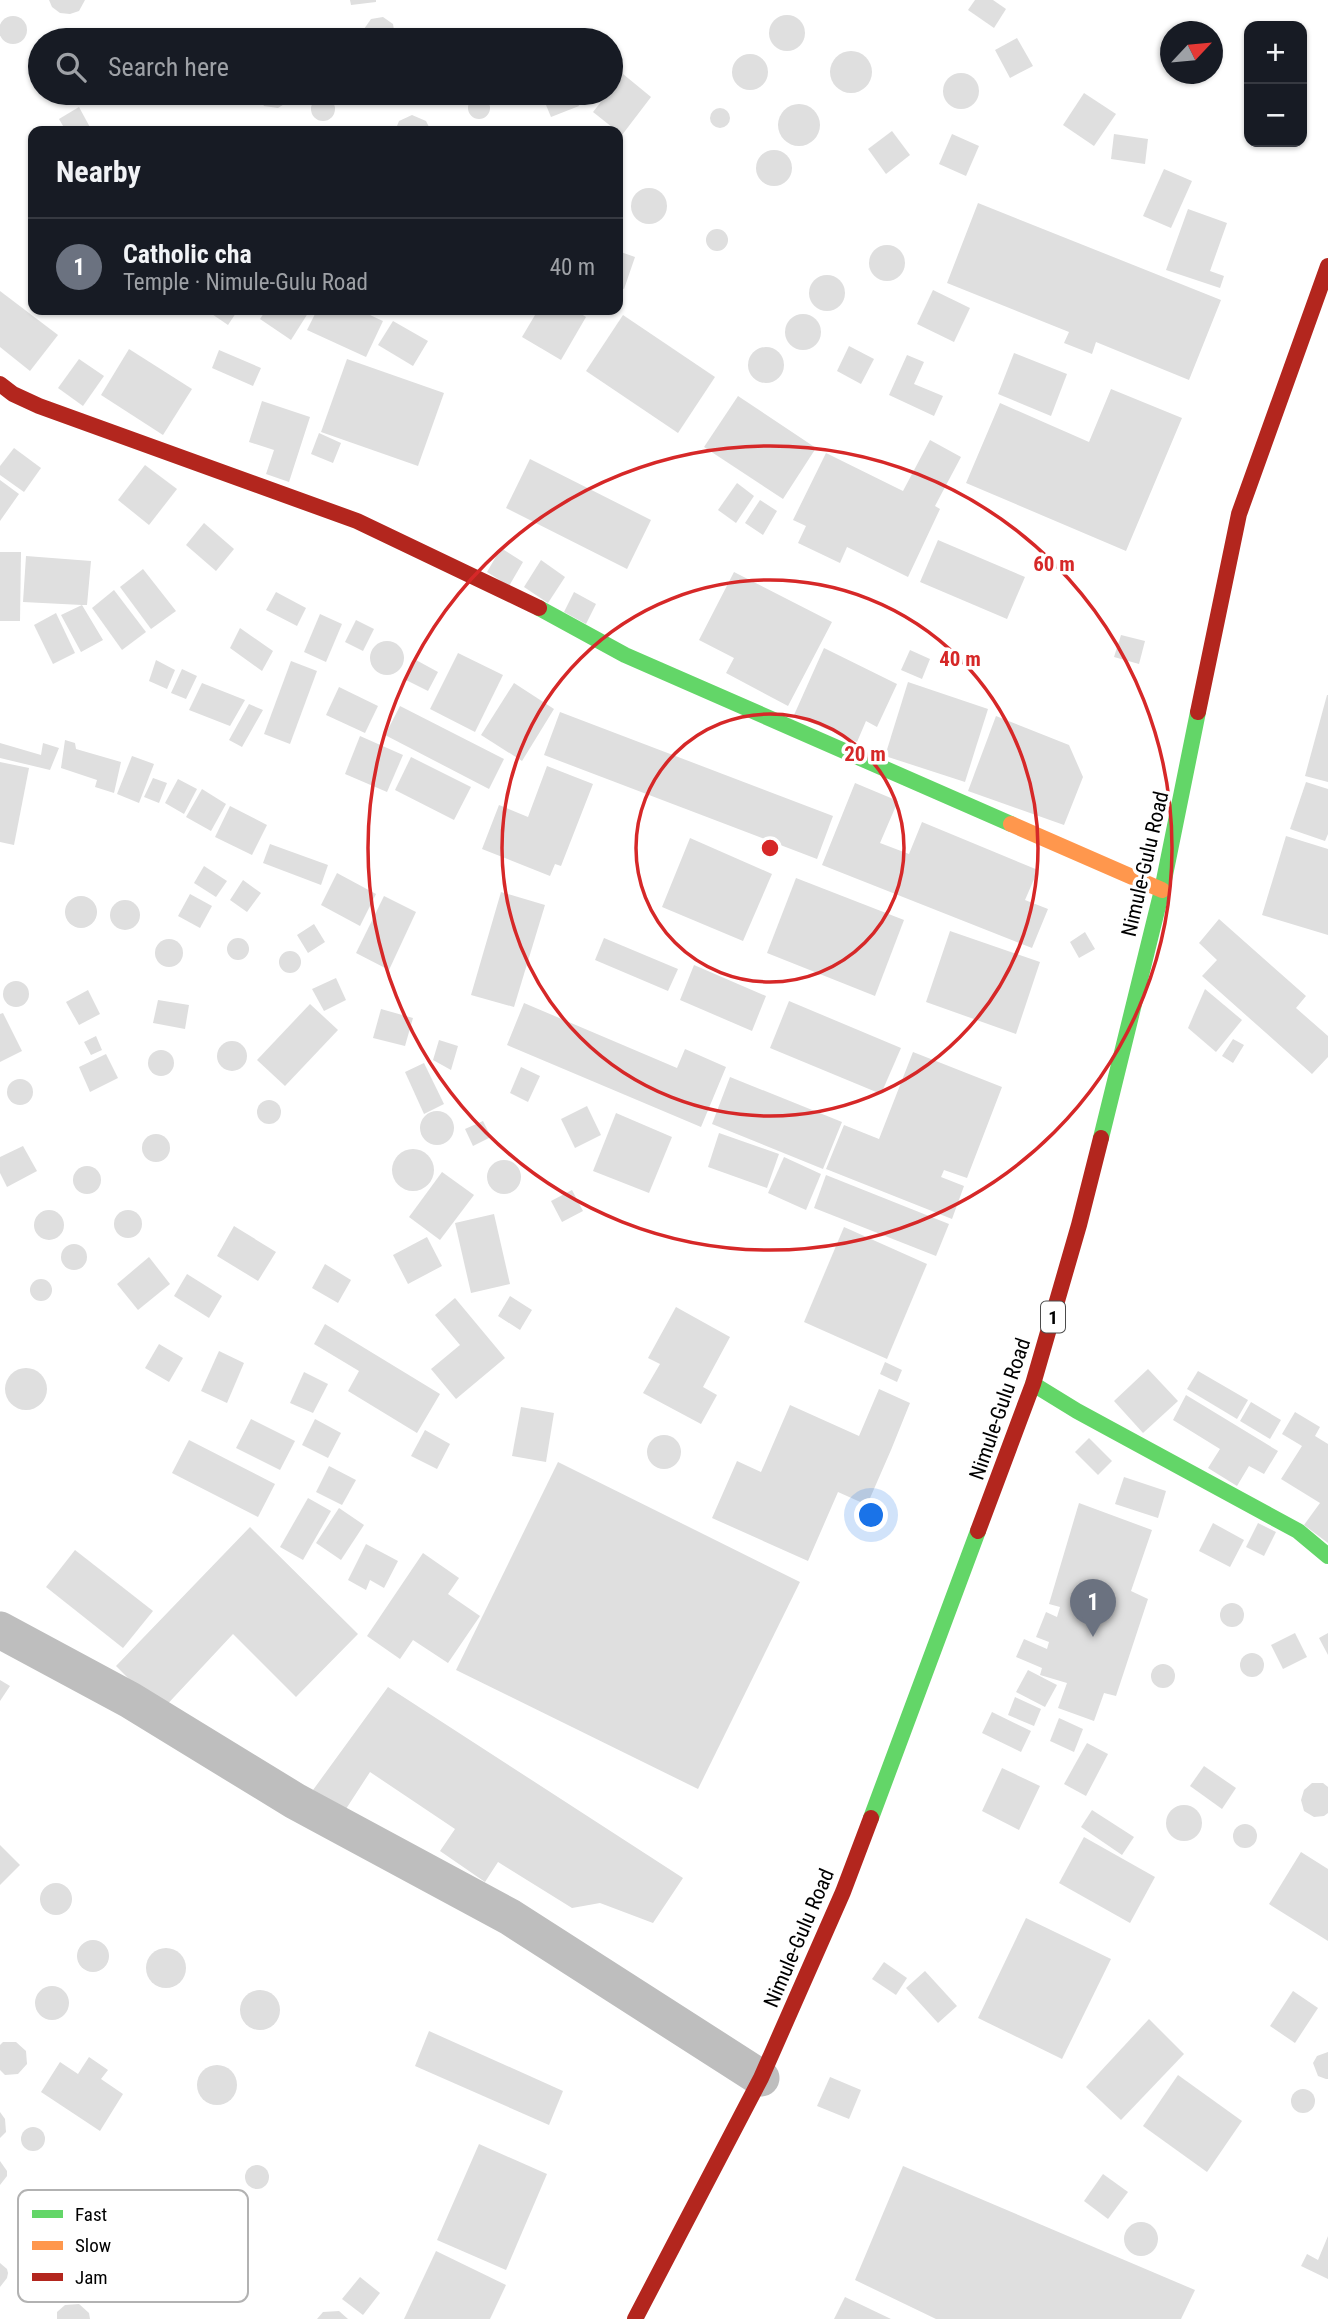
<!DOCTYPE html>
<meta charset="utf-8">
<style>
:root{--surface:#171b24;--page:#20242c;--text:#f1f3f6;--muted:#9ea1a6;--line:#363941;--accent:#db2777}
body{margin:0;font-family:"Roboto Condensed",sans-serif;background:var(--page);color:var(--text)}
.controls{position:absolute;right:21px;top:21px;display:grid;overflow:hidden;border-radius:14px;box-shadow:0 2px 5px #0004}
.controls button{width:63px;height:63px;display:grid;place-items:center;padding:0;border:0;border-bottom:2px solid var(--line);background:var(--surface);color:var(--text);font:35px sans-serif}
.compass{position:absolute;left:1160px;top:21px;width:63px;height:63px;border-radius:50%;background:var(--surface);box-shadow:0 2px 5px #0004;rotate:64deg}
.you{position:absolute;left:872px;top:1516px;width:24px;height:24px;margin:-18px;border:5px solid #fff;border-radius:50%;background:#1a73e8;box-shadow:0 0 0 10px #1a73e833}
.badge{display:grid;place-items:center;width:46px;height:46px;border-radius:50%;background:var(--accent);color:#fff;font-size:23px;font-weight:700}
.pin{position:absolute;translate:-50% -58px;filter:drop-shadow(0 2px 4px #0008)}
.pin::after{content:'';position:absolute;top:37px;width:24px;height:21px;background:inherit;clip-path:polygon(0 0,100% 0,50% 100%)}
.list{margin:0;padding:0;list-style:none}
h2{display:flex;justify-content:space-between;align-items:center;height:91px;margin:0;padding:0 28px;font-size:30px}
h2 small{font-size:23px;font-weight:400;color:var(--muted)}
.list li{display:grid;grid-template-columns:46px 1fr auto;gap:21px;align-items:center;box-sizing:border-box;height:98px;padding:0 28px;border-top:2px solid var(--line)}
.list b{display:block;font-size:26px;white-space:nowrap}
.list p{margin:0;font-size:23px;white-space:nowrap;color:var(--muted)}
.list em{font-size:23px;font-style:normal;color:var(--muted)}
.icon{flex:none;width:38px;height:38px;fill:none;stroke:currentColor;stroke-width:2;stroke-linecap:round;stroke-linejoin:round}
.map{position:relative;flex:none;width:1328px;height:2319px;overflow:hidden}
.search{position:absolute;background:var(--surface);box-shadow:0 2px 5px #0004;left:28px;top:28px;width:595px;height:77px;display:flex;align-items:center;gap:18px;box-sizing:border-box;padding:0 24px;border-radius:38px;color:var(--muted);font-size:26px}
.panel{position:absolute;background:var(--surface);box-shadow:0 2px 5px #0004;left:28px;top:126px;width:595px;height:189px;border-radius:14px}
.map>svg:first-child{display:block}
</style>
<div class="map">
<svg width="1328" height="2319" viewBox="0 0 1328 2319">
<rect width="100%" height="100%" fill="#fff"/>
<g fill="#dfdfdf">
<polygon points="49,0 85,0 79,11 70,14 60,13 52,7"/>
<polygon points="350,0 376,0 376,2 351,5"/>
<polygon points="975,0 993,0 1006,9 994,28 968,10"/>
<circle cx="787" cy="33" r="18"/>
<circle cx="13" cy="30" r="14"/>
<polygon points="383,17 393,24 395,36 392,40 366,40 364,29 371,19"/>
<polygon points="1017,38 1033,66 1010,78 995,50"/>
<circle cx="851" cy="72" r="21"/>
<circle cx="750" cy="72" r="18"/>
<circle cx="961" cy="91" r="18"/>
<polygon points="623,74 651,97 622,135 593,112 608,93 611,93"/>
<polygon points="257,93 290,93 289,101 278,108 264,106"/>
<polygon points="373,93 400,93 391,100 377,98"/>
<polygon points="541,93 574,93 579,106 551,117"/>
<polygon points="1084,93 1116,114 1094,146 1063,125"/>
<circle cx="323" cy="109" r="12"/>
<circle cx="479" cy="108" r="11"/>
<circle cx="799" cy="125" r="21"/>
<polygon points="79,107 92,131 66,131 59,119"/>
<circle cx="720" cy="118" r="10"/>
<polygon points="412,115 426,121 431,131 395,131 399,121"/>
<polygon points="892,131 910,155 886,174 868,149"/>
<polygon points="952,134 979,146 966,176 939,164"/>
<polygon points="1114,134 1148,139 1145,164 1111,159"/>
<circle cx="774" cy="168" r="18"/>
<polygon points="1164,169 1192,181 1171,228 1143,216"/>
<circle cx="649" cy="206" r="18"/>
<polygon points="978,203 1221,300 1189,380 1096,342 1092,354 1064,343 1069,332 947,283"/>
<polygon points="1188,209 1227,223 1210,271 1224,276 1220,288 1166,270"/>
<circle cx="717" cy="240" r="11"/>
<circle cx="887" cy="263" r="18"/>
<polygon points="618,251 635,257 624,289 618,287"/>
<circle cx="827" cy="293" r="18"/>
<polygon points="933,290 970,308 954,342 917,324"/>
<polygon points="0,291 58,335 30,371 0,347"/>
<polygon points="206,310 238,310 228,325"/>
<polygon points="266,310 310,310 291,340 260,319"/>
<polygon points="317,310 359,310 383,321 366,357 307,330"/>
<polygon points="538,310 575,310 586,317 561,360 522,337"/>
<circle cx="803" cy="332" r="18"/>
<polygon points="623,315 715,377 678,433 586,371"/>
<polygon points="393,321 428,341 413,366 378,345"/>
<polygon points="849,346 874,359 861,384 837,371"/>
<circle cx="766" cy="365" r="18"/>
<polygon points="129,349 192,389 163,435 101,395"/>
<polygon points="219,350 261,368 253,386 212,368"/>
<polygon points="1014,353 1067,374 1051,416 998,394"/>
<polygon points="907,355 924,362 914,384 943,396 934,416 889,395"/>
<polygon points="79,359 104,376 83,406 58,388"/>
<polygon points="347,359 444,393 418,466 321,432"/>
<polygon points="1111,389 1182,418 1126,551 966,483 1000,403 1089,442"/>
<polygon points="738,396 816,448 783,499 704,447"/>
<polygon points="262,401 310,417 289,482 266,474 274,450 249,442"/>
<polygon points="319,433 341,443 333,463 311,454"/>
<polygon points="930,440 961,457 935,506 940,509 908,577 847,547 840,563 798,543 806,526 793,520 826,453 903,491"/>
<polygon points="14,448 41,468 24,492 0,475 0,466"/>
<polygon points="530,459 651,520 627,569 506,508"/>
<polygon points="145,465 177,489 149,525 118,500"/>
<polygon points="0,480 19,494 0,521"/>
<polygon points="737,483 754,496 736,523 718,510"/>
<polygon points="760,500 777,511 763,535 745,523"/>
<polygon points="204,523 234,549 216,571 186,545"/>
<polygon points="938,540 1025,577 1007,619 920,582"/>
<polygon points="501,548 523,562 509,586 487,572"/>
<polygon points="0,552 21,552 20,621 0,621"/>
<polygon points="26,556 91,561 87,605 82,605 103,640 81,652 61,615 82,605 23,602"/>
<polygon points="541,560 565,577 548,603 524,587"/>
<polygon points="143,569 176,611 151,629 120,587"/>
<polygon points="734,572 832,622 788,706 726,673 734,658 699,640"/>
<polygon points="114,590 146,632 122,650 92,608"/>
<polygon points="276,592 306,608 297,626 266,610"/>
<polygon points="574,592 596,604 586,624 564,612"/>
<polygon points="56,613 75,653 53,664 34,625"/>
<polygon points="320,614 342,624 326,662 304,652"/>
<polygon points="356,620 374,629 363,651 345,642"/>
<polygon points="240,628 273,651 262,671 230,648"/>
<polygon points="1121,635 1145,641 1139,664 1114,657"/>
<circle cx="387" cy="658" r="17"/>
<polygon points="824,648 897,684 877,727 866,721 857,742 794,715"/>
<polygon points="910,650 930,659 922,679 901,670"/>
<polygon points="458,653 503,675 475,732 430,709"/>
<polygon points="156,660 175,670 167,689 149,681"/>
<polygon points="416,660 438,672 428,691 406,680"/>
<polygon points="291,661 317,671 290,744 264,734"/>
<polygon points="182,669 197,676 186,699 171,693"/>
<polygon points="908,682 988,709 965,782 885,756"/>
<polygon points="202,683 245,700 230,726 189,710"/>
<polygon points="514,683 554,709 522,761 481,735"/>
<polygon points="339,687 378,706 365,733 326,715"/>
<polygon points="1327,695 1328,695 1328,782 1305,776"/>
<polygon points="249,704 263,710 242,747 229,740"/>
<polygon points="400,706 504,759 489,789 385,735"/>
<polygon points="560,712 833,816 817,859 544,755"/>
<polygon points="996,716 1069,745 1083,777 1064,825 968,791"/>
<polygon points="360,736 403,755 387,792 345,774"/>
<polygon points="65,740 75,743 76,749 121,762 114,793 95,787 97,780 61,768"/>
<polygon points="0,743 41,755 43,743 59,748 50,770 0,758"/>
<polygon points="132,756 154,764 139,803 117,794"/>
<polygon points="411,757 471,787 454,820 395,790"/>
<polygon points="0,762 29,768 14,845 0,842"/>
<polygon points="547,766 593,784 561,866 555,864 550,876 482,849 499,805 528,817"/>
<polygon points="153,778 167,783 159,803 144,797"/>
<polygon points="178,779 197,789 184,814 165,803"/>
<polygon points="1306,782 1328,789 1328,834 1325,841 1290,829"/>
<polygon points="855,783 898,801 880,843 909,854 922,822 1038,870 1025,900 1048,909 1032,948 822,865"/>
<polygon points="202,789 226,804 211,831 186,817"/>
<polygon points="230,806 267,825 252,855 215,837"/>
<polygon points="1286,836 1328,849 1328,935 1262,915"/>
<polygon points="690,838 772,874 743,941 662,907"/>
<polygon points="270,844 328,865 321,885 263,863"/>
<polygon points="204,866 227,881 216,897 194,883"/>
<polygon points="337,873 376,894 360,926 321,905"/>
<polygon points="796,878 904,920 875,996 767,953"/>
<polygon points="243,880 261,893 247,912 230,900"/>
<polygon points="501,892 545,905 514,1007 471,995"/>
<polygon points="190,894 212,906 200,928 178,916"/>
<circle cx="81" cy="912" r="16"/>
<polygon points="384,896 416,912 389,970 356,953"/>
<circle cx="125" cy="915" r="15"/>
<polygon points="1219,919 1306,996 1296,1008 1328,1036 1328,1057 1312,1074 1202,976 1217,960 1199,943"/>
<polygon points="314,924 325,942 308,953 297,935"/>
<polygon points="950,931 1040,962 1016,1034 926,1002"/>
<polygon points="1085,932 1095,949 1079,958 1070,942"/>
<polygon points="604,938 678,969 668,991 595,960"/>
<circle cx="238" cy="949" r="11"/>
<circle cx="169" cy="953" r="14"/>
<circle cx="290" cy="962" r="11"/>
<polygon points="694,965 766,996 752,1031 680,1000"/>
<polygon points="336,978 346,1000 324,1011 312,989"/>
<circle cx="16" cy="994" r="13"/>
<polygon points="1205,989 1242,1020 1216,1052 1188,1028"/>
<polygon points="88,990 100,1014 79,1025 66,1002"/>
<polygon points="158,1000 189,1005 185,1029 153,1023"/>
<polygon points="789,1001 901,1048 881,1094 770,1048"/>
<polygon points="524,1003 677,1068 685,1049 726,1067 701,1127 507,1045"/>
<polygon points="310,1004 338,1030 285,1086 257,1060"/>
<polygon points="381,1009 413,1018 405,1046 373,1038"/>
<polygon points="3,1013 22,1051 0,1062 0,1014"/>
<polygon points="96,1036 102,1050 91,1055 84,1042"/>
<polygon points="1233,1039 1244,1045 1233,1063 1222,1056"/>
<polygon points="439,1040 458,1046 451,1070 433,1060"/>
<circle cx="232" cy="1056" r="15"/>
<circle cx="161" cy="1063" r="13"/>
<polygon points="913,1052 1002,1087 967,1178 944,1170 941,1177 964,1186 952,1219 826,1169 844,1125 879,1139"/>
<polygon points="106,1054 118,1078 90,1092 79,1067"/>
<polygon points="424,1063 444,1104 424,1114 405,1072"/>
<polygon points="521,1067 540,1076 528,1102 510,1093"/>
<polygon points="730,1077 842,1122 823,1169 712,1124"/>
<circle cx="20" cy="1092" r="13"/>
<circle cx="269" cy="1112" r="12"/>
<polygon points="587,1106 601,1135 575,1148 561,1119"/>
<circle cx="437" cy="1128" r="17"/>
<polygon points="616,1113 672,1137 649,1193 593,1171"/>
<polygon points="483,1121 491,1137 473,1146 465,1129"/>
<polygon points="719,1133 779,1154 767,1188 708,1167"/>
<circle cx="156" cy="1148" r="14"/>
<polygon points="23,1146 37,1171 7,1187 0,1173 0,1157"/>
<circle cx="413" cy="1170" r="21"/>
<polygon points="784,1157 821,1174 806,1210 768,1193"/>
<circle cx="504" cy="1177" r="17"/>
<circle cx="87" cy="1180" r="14"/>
<polygon points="442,1172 474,1195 440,1240 409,1217"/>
<polygon points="826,1175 949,1224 936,1256 814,1208"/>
<polygon points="572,1190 583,1211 562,1222 551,1201"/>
<circle cx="128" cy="1224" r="14"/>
<circle cx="49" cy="1225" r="15"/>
<polygon points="494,1214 510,1284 471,1293 455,1223"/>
<polygon points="234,1226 276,1252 258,1281 217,1256"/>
<polygon points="844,1227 927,1264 887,1359 804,1322"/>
<polygon points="427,1237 442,1266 408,1284 393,1255"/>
<circle cx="74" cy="1257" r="13"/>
<polygon points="149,1257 170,1284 138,1310 117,1284"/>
<polygon points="325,1264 351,1280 338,1303 312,1288"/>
<polygon points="187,1274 222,1296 209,1318 174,1296"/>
<circle cx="41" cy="1290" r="11"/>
<polygon points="510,1296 532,1310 520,1330 498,1316"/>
<polygon points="455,1298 505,1358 456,1399 431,1369 460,1345 435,1315"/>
<polygon points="676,1307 730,1337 703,1387 717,1395 701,1424 643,1393 660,1364 648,1358"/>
<polygon points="325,1324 440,1394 417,1433 348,1391 359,1371 314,1344"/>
<polygon points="159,1344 183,1358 169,1382 145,1368"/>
<polygon points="219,1351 244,1363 227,1403 201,1391"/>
<polygon points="885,1362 902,1370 897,1382 880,1374"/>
<circle cx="26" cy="1389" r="21"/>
<polygon points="1148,1369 1178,1401 1143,1433 1114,1401"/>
<polygon points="1198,1371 1248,1400 1237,1419 1187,1389"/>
<polygon points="304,1372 328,1384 313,1413 290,1403"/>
<polygon points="879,1389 910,1403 891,1450 867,1505 838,1492 808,1561 712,1518 737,1461 761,1472 790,1405 859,1436"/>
<polygon points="1186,1395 1278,1451 1264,1474 1249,1466 1237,1486 1208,1468 1220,1449 1173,1420"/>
<polygon points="1251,1402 1281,1420 1270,1439 1240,1421"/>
<polygon points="521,1407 554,1413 546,1462 512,1456"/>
<polygon points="1295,1412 1320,1427 1315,1436 1328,1444 1328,1543 1304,1525 1320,1503 1281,1479 1302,1446 1282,1434"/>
<polygon points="251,1419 295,1441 280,1470 236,1448"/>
<polygon points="315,1419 341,1433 328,1458 302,1445"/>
<polygon points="425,1430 450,1444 437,1469 411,1456"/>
<circle cx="664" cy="1452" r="17"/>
<polygon points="1089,1438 1112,1461 1098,1475 1075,1452"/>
<polygon points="189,1440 275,1484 258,1517 172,1473"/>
<polygon points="558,1462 800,1582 698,1789 456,1670"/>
<polygon points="329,1466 356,1480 342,1505 316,1492"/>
<polygon points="1124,1477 1166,1491 1158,1518 1115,1504"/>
<polygon points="308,1498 331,1511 303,1560 280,1547"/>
<polygon points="1079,1503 1152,1530 1131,1591 1148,1599 1116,1696 1104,1693 1094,1721 1058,1708 1067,1683 1040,1675 1042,1668 1016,1657 1024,1639 1047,1649 1049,1642 1036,1637 1046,1612 1057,1617 1060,1607 1049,1604"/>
<polygon points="339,1508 364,1525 341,1560 316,1543"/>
<polygon points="1213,1523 1244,1540 1230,1567 1199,1551"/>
<polygon points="1258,1523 1276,1532 1264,1556 1246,1547"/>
<polygon points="250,1527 358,1634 296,1697 233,1634 161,1711 116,1666"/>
<polygon points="366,1544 398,1561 384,1588 370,1580 366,1590 348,1580"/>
<polygon points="75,1550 153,1611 123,1648 46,1587"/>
<polygon points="423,1553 459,1578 448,1594 480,1616 448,1663 413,1640 400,1659 367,1636"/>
<circle cx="1232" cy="1615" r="12"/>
<polygon points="1295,1633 1307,1657 1283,1669 1271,1645"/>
<polygon points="1328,1633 1328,1655 1319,1638"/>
<circle cx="1252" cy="1665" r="12"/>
<circle cx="1163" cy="1676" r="12"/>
<polygon points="1028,1670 1057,1685 1045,1707 1016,1692"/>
<polygon points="0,1680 10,1686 0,1701"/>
<polygon points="388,1687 683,1878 653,1923 600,1903 572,1908 498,1862 485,1882 440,1851 455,1829 370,1772 344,1812 313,1790"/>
<polygon points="1015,1697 1041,1709 1034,1726 1008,1715"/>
<polygon points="992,1712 1031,1731 1021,1752 982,1733"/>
<polygon points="1059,1718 1083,1729 1074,1752 1050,1741"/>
<polygon points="1087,1743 1108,1754 1086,1796 1064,1784"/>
<polygon points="1204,1766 1236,1788 1222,1809 1190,1786"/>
<polygon points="1002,1768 1040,1786 1019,1830 982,1811"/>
<polygon points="1312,1783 1323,1783 1328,1787 1328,1813 1324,1816 1314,1817 1304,1811 1301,1800 1304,1790"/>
<circle cx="1184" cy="1823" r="18"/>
<polygon points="1092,1810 1134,1837 1122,1855 1081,1827"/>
<circle cx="1245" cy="1836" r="12"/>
<polygon points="1084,1837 1155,1877 1130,1923 1059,1883"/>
<polygon points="0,1845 20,1865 0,1885"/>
<polygon points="1301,1852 1328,1869 1328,1941 1269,1904"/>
<circle cx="56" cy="1899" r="16"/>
<polygon points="1026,1918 1111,1959 1062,2059 978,2018"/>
<circle cx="93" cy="1956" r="16"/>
<circle cx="166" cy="1968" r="20"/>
<polygon points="884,1962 907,1978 896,1995 872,1979"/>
<polygon points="925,1971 957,2006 938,2023 906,1988"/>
<circle cx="52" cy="2003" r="17"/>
<circle cx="260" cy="2010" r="20"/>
<polygon points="1293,1991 1318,2008 1295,2043 1270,2026"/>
<polygon points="1149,2019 1184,2054 1121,2120 1086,2087"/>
<polygon points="429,2031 563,2091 549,2125 415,2066"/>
<polygon points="3,2042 16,2042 26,2051 27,2064 18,2074 5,2075 0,2070 0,2045"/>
<polygon points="1328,2052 1328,2079 1326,2079 1318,2076 1313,2063 1317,2056"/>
<polygon points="89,2057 108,2070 101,2079 123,2094 100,2131 41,2092 60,2062 78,2074"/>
<circle cx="217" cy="2085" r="20"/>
<polygon points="1178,2075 1242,2121 1207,2172 1143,2126"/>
<polygon points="830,2077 861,2090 849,2119 817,2106"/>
<circle cx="1303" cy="2101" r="12"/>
<polygon points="0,2112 5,2119 6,2132 0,2138"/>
<circle cx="33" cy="2139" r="12"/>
<polygon points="479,2144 547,2174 506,2270 437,2240"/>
<polygon points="0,2161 7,2171 7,2176 0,2185"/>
<circle cx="257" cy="2177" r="12"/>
<polygon points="903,2166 1195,2290 1181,2319 936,2319 855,2280"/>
<polygon points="1103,2174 1128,2192 1108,2219 1084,2201"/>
<circle cx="1141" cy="2239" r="17"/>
<polygon points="1328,2236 1328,2279 1301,2266 1307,2254 1318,2260"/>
<polygon points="436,2251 506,2285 490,2319 404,2319"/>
<polygon points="0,2263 7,2269 8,2273 7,2278 0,2287"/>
<polygon points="360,2277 380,2293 363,2315 342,2299"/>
<circle cx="213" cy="2290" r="12"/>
<polygon points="845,2297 891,2319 834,2319"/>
<polygon points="79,2304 89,2313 90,2319 57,2319 57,2312 65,2305"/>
<polygon points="339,2311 348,2319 317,2319 323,2312"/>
</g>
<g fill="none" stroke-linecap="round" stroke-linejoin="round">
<polyline stroke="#bebebe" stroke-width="37" points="0,1630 130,1700 295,1801 510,1917 761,2078"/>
<g stroke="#63d668" stroke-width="16">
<polyline points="539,608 625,655 1011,824"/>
<polyline points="1101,1138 1162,890 1198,712"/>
<polyline points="1033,1384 1077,1411 1298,1531 1328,1556"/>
<polyline points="871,1818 978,1531"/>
</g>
<polyline stroke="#ff974d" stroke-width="16" points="1011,824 1162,890"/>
<g stroke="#b3261e" stroke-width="16">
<polyline points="0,384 13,394 39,406 357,521 539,608"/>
<polyline points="1198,712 1239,514 1328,266"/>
<polyline points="978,1531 1033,1384 1079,1225 1101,1138"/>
<polyline points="635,2319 761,2078 843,1892 871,1818"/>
</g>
</g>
<g fill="none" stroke="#d62828" stroke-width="3.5">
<circle cx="770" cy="848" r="134"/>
<circle cx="770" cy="848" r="268"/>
<circle cx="770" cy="848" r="402"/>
</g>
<g text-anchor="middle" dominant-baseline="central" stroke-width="7" stroke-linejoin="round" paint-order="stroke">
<rect fill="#fff" stroke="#4c4c4c" stroke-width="2" x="1041" y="1301.5" width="24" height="31" rx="5"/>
<g font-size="19" font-weight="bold" fill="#000">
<text x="1053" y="1317">1</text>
</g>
<g font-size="21" fill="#000" stroke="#fff">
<text transform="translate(1145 864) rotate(-77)">Nimule-Gulu Road</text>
<text transform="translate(1000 1409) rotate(-71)">Nimule-Gulu Road</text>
<text transform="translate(799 1938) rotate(-67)">Nimule-Gulu Road</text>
</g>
</g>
<rect x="18" y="2190" width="230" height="112" rx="10" fill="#fff" stroke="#b2b2b2" stroke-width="2"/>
<rect x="32" y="2210" width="31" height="8" fill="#63d668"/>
<rect x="32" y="2241" width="31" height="9" fill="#ff974d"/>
<rect x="32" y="2273" width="31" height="8" fill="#b3261e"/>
<g font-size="19" fill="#000">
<text x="75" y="2221">Fast</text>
<text x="75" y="2252">Slow</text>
<text x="75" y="2284">Jam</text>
</g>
<circle cx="770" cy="848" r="10" fill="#d62828" stroke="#fff" stroke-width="3.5"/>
<g font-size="21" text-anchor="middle" font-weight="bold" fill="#d62828" stroke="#fff" stroke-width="7" stroke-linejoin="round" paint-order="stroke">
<text x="1054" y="571">60 m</text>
<text x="960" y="666">40 m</text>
<text x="865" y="761">20 m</text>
</g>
</svg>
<div class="controls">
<button>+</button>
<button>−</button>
</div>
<svg class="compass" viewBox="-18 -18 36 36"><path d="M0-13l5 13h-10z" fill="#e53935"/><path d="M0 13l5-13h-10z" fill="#9ea1a6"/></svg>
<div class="you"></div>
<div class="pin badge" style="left:1093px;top:1637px;background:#6b7280">1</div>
<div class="search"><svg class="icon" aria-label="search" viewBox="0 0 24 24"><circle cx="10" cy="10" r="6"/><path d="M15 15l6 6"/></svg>Search here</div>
<section class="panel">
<h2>Nearby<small></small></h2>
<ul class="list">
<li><span class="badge" style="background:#6b7280">1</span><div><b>Catholic cha</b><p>Temple · Nimule-Gulu Road</p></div><em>40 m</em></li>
</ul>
</section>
</div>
